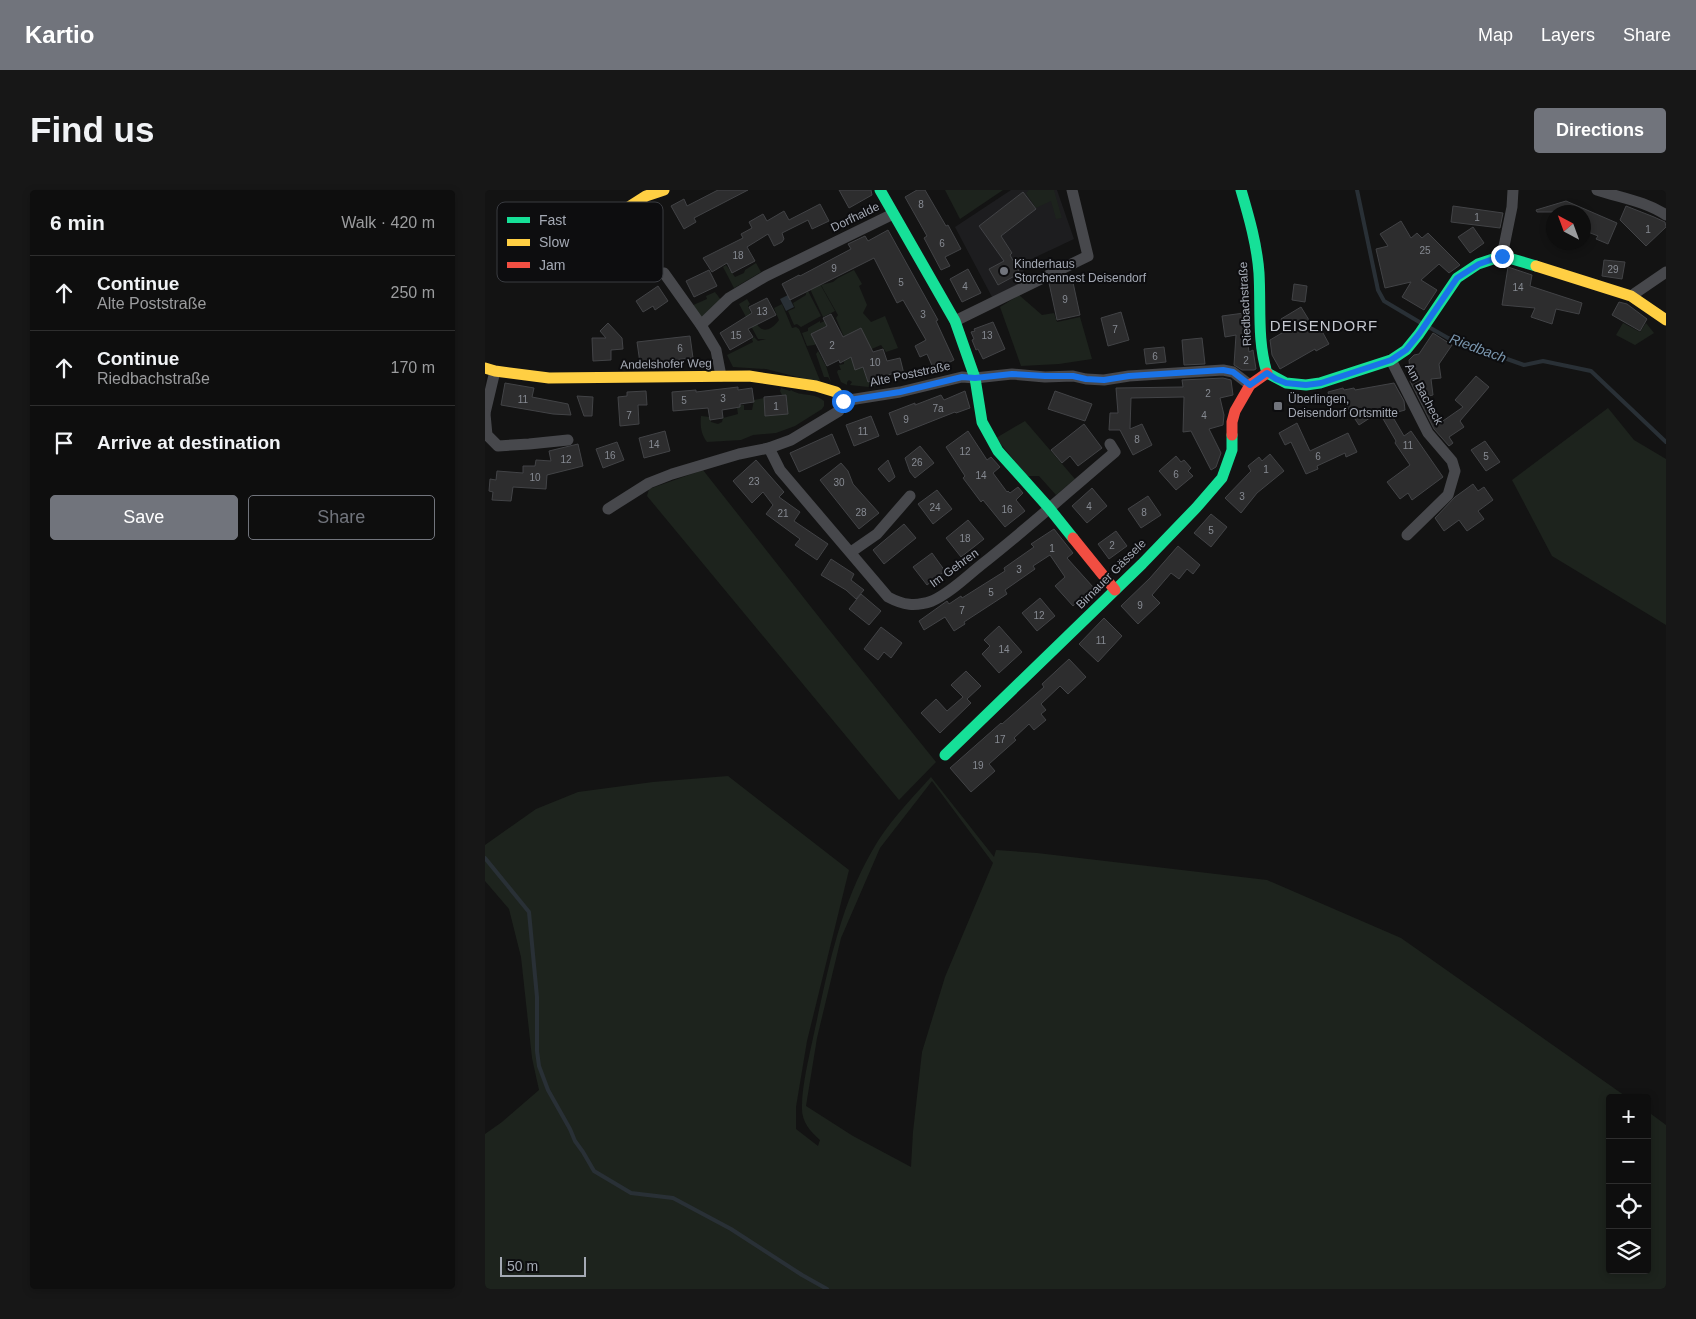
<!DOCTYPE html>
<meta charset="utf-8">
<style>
:root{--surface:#0e0e0e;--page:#171717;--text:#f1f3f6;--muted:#9b9c9e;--line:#2e2e2e;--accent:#71747c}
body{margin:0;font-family:Arial,sans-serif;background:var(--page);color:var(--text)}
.controls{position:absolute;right:15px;bottom:15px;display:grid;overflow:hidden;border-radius:5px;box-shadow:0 2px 8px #0003}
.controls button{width:45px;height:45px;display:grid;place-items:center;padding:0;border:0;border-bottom:1px solid var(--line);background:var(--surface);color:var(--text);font:25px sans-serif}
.compass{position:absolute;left:1061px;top:15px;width:45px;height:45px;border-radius:50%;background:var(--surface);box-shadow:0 2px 8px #0003;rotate:319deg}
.scale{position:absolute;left:15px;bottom:12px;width:86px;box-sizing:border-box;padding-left:5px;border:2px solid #a4a9b4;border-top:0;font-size:14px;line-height:18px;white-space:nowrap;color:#a4a9b4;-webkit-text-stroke:4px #0d0d0f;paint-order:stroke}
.stop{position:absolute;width:15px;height:15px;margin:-11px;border:4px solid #1a73e8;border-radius:50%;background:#fff}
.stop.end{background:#1a73e8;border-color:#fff;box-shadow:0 1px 5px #0008}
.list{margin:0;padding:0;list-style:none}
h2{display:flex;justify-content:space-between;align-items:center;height:65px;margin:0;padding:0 20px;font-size:21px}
h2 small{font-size:16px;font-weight:400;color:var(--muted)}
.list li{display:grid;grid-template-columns:32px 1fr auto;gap:15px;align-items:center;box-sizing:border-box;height:75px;padding:0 20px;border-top:1px solid var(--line)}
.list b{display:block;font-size:19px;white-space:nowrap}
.list p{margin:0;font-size:16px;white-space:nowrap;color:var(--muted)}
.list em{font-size:16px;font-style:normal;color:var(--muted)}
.actions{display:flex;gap:10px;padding:15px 20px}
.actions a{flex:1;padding:11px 0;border:1px solid var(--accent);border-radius:5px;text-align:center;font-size:18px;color:var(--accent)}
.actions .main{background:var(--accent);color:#fff}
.icon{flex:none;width:28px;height:28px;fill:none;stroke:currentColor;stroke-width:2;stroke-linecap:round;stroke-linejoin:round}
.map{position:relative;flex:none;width:1181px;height:1099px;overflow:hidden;border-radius:5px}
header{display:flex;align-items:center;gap:30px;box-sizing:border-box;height:70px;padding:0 25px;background:var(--accent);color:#fff}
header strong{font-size:24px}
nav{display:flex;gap:28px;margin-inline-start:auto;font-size:18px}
.intro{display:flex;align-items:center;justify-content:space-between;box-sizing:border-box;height:120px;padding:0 30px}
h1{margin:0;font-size:35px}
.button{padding:12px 22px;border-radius:5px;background:var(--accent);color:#fff;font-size:18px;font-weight:700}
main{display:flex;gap:30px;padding:0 30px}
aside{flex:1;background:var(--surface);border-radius:5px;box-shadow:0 2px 8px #0003}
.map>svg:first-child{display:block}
</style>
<header>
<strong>Kartio</strong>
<nav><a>Map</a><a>Layers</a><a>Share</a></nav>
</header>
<div class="intro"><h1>Find us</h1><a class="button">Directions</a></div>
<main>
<aside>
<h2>6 min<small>Walk · 420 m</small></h2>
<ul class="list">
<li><svg class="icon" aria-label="ahead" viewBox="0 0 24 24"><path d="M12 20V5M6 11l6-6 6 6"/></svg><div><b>Continue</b><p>Alte Poststraße</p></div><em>250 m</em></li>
<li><svg class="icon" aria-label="ahead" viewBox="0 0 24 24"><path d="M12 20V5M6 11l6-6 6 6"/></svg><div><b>Continue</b><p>Riedbachstraße</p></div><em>170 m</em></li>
<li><svg class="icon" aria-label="arrive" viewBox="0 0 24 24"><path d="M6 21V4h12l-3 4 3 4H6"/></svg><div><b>Arrive at destination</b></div></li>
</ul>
<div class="actions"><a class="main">Save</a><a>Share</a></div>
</aside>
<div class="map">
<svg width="1181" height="1099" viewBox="0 0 1181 1099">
<rect width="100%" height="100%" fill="#131313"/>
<polygon fill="#1d1d1f" points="526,0 572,0 589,49 536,74 542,90 507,107 470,37"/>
<g fill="#1d231d" fill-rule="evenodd">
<polygon points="460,0 518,0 475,29"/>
<polygon points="544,0 569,0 577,28 571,29 566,11 551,18 541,3"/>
<polygon points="271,73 276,82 249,98 238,77 241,75 250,87 259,83 260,80"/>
<polygon points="369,80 377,94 374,96 382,115 378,123 386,132 400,126 413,158 401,162 396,155 382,161 382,182 380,183 383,192 392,188 404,177 406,194 384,197 365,195 367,192 364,190 362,192 362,195 356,192 352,182 353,180 356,180 354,175 359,174 359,171 364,168 356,151 359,147 351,128 353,125 336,95 348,92 353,88"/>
<polygon points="335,94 350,121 338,127 325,99"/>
<polygon points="323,101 336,126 316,137 312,134 309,135 303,121 310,118 308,113 321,105 321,103"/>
<polygon points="230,102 236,110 217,128 206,116 222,109 221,106"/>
<polygon points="534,105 557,125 569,123 572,132 595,127 607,169 574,174 536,176 515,117"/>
<path d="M 262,109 L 265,114 L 263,116 C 269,132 277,152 294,130 L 289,118 L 297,114 L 307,138 L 311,137 L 314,139 L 336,193 L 281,179 L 248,177 L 242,165 L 268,152 L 267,149 L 269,147 L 273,151 L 281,149 L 304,140 L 281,149 L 273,149 L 254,114 Z"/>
<polygon points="349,127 349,132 335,139 338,151 329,155 322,156 317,143 323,141 323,138 335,131 335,133"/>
<polygon points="1138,133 1155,142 1161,133 1169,143 1150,155 1131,145"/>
<polygon points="333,161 341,176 346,192 343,187 339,187 331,164"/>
<path d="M 296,198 L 305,201 L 306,200 C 316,207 329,202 339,211 L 339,216 L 337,219 L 310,236 L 291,243 L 268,245 L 256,250 L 222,252 C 216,244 215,236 216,226 L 225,227 L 226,232 L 233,234 L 237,232 L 238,228 L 253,224 L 252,218 L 255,217 L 255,215 L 259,215 L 259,220 L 267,220 L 269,210 L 279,208 L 280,226 L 303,223 L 301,205 L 297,205 L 295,201 Z"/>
<polygon points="1123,218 1149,250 1181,269 1181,435 1067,366 1027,290"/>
<polygon points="540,231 590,289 571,305 554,286 542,286 511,248"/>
<polygon points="218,280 341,436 451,572 414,610 162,306 164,299"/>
<path d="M 243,586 L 364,680 L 322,851 L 311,917 L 311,939 L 333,956 L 335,950 C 324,940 316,931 317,915 C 317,896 324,867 328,848 C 342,784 354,718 387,661 C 402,634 425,610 446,587 L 509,667 L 511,660 L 552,663 L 782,690 L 916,748 L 1143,908 L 1125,908 L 1125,1080 L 1162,1080 L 1162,921 L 1181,935 L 1181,1099 L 0,1099 L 0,944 L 17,932 L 54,900 L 47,868 L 36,767 L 24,719 L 0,691 L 0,655 L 51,619 L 93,602 L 168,592 ZM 447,591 L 508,673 L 460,787 L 437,862 L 428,942 L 426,977 L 368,946 L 321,916 L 332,848 L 356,748 L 395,658 Z"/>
</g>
<polygon fill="#293036" points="303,105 309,117 301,121 295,109"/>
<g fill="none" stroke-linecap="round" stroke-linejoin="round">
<g stroke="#293036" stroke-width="4">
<polyline points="872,0 893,100 899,111 936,133"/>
<polyline points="942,136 963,148 1039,175 1058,171 1106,181 1181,252"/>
<polyline points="0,668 44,722 52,807 52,861 54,876 63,900 85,939 90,951 98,962 109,981 146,1003 188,1008 246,1039 317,1085 342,1099"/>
</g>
</g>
<g fill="#2d2d2e" stroke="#424346">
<polygon points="233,0 263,0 209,28 211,32 199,39 186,16 199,9 202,16"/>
<polygon points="354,0 386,0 387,5 364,18"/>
<polygon points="432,0 440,0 461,36 463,35 476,59 460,67 465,76 456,80 439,48 442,46 420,7"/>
<polygon points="538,2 551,19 516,46 527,63 525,65 535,83 513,95 504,79 519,71 494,36"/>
<polygon points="1081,11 1132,33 1123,54 1111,49 1113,46 1098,40 1098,22 1052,22 1051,20"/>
<polygon points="335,14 344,31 327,39 323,30 297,43 299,49 297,52 289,56 283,44 262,57 270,71 247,83 242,73 227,82 218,68 258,48 256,44 267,38 264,32 278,24 282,31 299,21 304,30"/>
<polygon points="968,16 1018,23 1015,38 966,32"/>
<polygon points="1141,16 1169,27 1180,32 1181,37 1161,56 1135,30"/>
<polygon points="916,31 926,48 932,43 937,48 943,43 975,75 964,83 954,74 936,90 952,100 939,120 917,107 926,92 900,98 891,59 903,56 895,44"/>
<polygon points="988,37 999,53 985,63 973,47"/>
<polygon points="403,40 453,130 451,131 469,170 449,180 442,164 435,167 430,156 441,150 418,110 412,113 389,68 305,110 297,94 314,85 315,86 366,59 363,54 380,46 383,51"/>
<polygon points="1119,70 1140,72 1137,89 1117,86"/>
<polygon points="1023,77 1047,85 1045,96 1097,113 1094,124 1071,119 1067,134 1046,127 1050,118 1017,115"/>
<polygon points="483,79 496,103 477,112 465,89"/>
<polygon points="224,80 232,96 209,107 201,91"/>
<polygon points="587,88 595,125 572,130 564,93"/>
<polygon points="809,94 822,96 820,112 807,110"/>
<polygon points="173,96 183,111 170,120 168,116 158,122 151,111"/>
<polygon points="282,108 291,125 263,139 268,147 245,160 235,143 267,123 264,117"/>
<polygon points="1134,112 1142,114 1162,129 1155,141 1127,125"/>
<polygon points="816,117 827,135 832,132 844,154 831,161 830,159 795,179 787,165 785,150 802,140 796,129"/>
<polygon points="636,122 644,150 623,156 616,128"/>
<polygon points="759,123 764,162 768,160 771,179 769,180 757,180 749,175 751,145 740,147 737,126"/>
<polygon points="346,124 358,147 376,138 388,162 398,159 402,171 415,168 419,184 410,187 409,183 383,192 378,177 370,180 366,167 355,173 354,170 342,176 326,144 342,136 338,128"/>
<polygon points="508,132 520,159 498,169 493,159 491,160 487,150 489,149 486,142 490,141 489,139"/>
<polygon points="123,133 137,148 138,159 126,160 126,170 108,171 107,148 121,148 115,141"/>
<polygon points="948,143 967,155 954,174 956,188 946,189 948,205 944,206 951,222 952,231 953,229 955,233 978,217 970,210 991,186 1004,197 975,231 979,237 964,247 968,253 964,256 949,239 925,191 926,191 924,170 929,165 934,164"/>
<polygon points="205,146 208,168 155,173 152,152"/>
<polygon points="717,148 720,174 699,175 697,150"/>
<polygon points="679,157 681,172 661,174 659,159"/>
<polygon points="738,188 746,190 748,205 735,208 739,225 738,235 724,239 736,263 731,277 726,280 706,241 698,242 699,207 646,208 645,239 657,234 667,255 648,265 635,240 624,240 625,223 633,223 631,198 698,197 697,190"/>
<polygon points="20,193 49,198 47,207 83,214 86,225 68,224 16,215"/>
<polygon points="909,193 919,211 920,220 906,224 919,246 926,241 958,287 927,310 923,303 915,309 902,292 925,275 910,253 911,251 894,222 874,235 858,211 846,214 843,202 858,198 859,200 869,198 870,200"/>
<polygon points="253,197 253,200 267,198 269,212 255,214 255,217 237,220 238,228 225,230 223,218 188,221 187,202 211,200 211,202"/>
<polygon points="161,201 162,215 153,215 154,234 135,236 133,207 142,206 142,202"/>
<polygon points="480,201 485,218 471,223 470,222 412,245 404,223 430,213 430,215 456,205 459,210"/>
<polygon points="570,201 607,214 600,231 563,219"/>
<polygon points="301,205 303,224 280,226 279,207"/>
<polygon points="92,206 108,207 107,226 99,226"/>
<polygon points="386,226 394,246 369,256 361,235"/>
<polygon points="812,233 825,261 863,243 872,262 861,267 860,263 832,276 833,279 821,284 806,252 800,255 794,243"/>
<polygon points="599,234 617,258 593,276 585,266 577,273 566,260"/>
<polygon points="180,241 185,261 159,268 154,248"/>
<polygon points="483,241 502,270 506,267 515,277 508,283 522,302 523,301 525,303 533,297 538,303 531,310 540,321 520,337 498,310 496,312 478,288 480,286 461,257"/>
<polygon points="347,244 355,263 314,282 305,263"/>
<polygon points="1000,251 1015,272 1001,281 986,260"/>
<polygon points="132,252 139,270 118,278 111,259"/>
<polygon points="93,254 98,276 62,285 61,299 28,297 26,311 7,310 8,302 4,301 5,289 11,290 12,281 38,283 38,276 50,276 51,270 66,271 64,261"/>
<polygon points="435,256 449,273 430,288 425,282 420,268"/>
<polygon points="785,264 799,281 772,303 756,323 740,308 766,281 763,276 774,267 777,271"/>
<polygon points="691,266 696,272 699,270 706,278 703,281 708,286 691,300 674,281"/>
<polygon points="271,270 299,302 294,307 315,322 309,331 343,354 332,370 310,355 315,349 281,324 288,315 278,302 267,313 248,291"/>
<polygon points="403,270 410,287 404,292 393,279"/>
<polygon points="356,273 363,281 368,294 394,323 374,339 335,290"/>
<polygon points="988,294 993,301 999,297 1008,310 993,321 999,329 982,341 974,330 959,341 950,328 970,307"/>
<polygon points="607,298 622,316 602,333 587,316"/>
<polygon points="452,300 467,319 448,334 433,314"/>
<polygon points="663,306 676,325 656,338 643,319"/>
<polygon points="726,324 742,337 726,357 709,343"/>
<polygon points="483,330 499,349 476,367 461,348"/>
<polygon points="419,334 431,348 399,374 388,360"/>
<polygon points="569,339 588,363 582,368 608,397 588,416 570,396 580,387 565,365 548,376 550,379 520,400 522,404 479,432 480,434 469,441 460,427 439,440 434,431 462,411 464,414 476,406 477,408 520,381 519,378 549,357 546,354"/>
<polygon points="631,341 642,356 624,369 613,354"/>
<polygon points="693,356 715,375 708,384 702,379 694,389 686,383 667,405 675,413 653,434 636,416 665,388"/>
<polygon points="447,363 460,381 442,395 428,377"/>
<polygon points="346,369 369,384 366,390 379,400 371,409 361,400 336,385"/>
<polygon points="376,404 396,421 384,435 364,419"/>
<polygon points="555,408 570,426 552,441 537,423"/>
<polygon points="619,428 637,446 613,472 594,454"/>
<polygon points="514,436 537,462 514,483 497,464 505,456 499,450"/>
<polygon points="396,437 417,453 406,468 399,462 393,470 379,459"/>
<polygon points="584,469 601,487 583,504 575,496 556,514 561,520 556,524 561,530 549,540 544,534 529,548 531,550 504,574 510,581 486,602 465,578 516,533 517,534 559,497 557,494"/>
<polygon points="481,481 496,496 482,509 486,513 455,543 436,523 451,509 462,521 478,507 466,495"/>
</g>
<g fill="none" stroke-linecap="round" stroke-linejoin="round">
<g stroke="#47484c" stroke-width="11">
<path d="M 1112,0 C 1136,8 1160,11 1181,25"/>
<polyline points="1017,66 1027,17 1028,0"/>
<polyline points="179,83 216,135"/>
<polyline points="1146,106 1181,82"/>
<polyline points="470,131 603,66 587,0"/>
<polyline points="906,170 943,243 967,271 970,281 963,305 922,345"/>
<polyline points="236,186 231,160 216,135 244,108 281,86 408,24"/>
<polyline points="0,223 10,181"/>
<polyline points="0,224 2,245 13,256 44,254 83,250"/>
<path d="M 284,258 L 295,280 L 403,407 C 418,415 430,417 447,411 C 465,403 481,387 496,375 C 542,339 586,299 630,262 L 625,254"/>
<polyline points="123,319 164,293 187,284 254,264 284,258 306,250 354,221 358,211 415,202 477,187 490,188 527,184 560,187 588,186 601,189 619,190 644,186 738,180 748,182 765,195"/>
<polyline points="366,362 392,344 425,306"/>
</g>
<g stroke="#16e098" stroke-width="11">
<polyline points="395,0 470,131 490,188 497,232 513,261 564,318 588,348"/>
<path d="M 756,0 C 764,27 772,55 774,83 C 776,117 772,150 782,183 L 801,193 L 821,195 L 835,193 L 906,170 L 921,160 L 934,144 L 972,88 L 993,74 L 1017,66 L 1051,76"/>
<polyline points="460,565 657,374 711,318 737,288 747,260 747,245"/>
</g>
<g stroke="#ffcf43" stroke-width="11">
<polyline points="136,22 161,6 179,0"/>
<polyline points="1051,76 1146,106 1181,130"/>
<polyline points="0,178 10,181 64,188 264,186 331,196 351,202 358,211"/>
</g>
<g stroke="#f24e42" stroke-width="11">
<polyline points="747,245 747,232 750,221 765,195 782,183"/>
<polyline points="588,348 630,400"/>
</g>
</g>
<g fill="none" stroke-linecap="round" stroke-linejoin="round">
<polyline stroke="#1a73e8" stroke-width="6" points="358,211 415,202 477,187 490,188 527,184 560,186 588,186 601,189 619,190 644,186 738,180 748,182 765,195 782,183 791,189 801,193 821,195 836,193 906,170 921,160 934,144 972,88 994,74 1017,66"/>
</g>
<g fill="#71747c" stroke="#0d0d0f" stroke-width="2">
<circle cx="519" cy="81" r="5"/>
<rect x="788" y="211" width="10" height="10" rx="2.5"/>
</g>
<g text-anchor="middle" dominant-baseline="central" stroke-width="4" stroke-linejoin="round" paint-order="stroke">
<g font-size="10" fill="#868a92">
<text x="436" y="14">8</text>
<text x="992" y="27">1</text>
<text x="1163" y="39">1</text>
<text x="457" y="53">6</text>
<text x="940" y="60">25</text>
<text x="253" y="65">18</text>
<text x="349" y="78">9</text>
<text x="1128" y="79">29</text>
<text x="416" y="92">5</text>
<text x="480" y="96">4</text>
<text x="1033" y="97">14</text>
<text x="580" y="109">9</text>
<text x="277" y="121">13</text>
<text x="438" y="124">3</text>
<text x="630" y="139">7</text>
<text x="251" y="145">15</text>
<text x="502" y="145">13</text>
<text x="347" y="155">2</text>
<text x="195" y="158">6</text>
<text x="670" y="166">6</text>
<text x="761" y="170">2</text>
<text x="390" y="172">10</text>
<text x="723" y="203">2</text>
<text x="238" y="208">3</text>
<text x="38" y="209">11</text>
<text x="199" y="210">5</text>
<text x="291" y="216">1</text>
<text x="453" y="218">7a</text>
<text x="144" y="225">7</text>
<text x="719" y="225">4</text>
<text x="421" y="229">9</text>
<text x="378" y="241">11</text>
<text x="652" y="249">8</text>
<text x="169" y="254">14</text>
<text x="923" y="255">11</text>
<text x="480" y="261">12</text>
<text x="125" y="265">16</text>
<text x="833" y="266">6</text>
<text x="1001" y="266">5</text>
<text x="81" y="269">12</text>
<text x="432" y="272">26</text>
<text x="781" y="279">1</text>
<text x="691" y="284">6</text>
<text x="496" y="285">14</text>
<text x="50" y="287">10</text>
<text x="269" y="291">23</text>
<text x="354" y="292">30</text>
<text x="757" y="306">3</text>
<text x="604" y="316">4</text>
<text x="450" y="317">24</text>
<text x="522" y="319">16</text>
<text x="376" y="322">28</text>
<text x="659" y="322">8</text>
<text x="298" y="323">21</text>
<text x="726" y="340">5</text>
<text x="480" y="348">18</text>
<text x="627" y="355">2</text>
<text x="567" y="358">1</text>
<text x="534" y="379">3</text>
<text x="506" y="402">5</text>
<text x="655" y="415">9</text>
<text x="477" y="420">7</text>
<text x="554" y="425">12</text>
<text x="616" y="450">11</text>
<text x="519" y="459">14</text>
<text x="515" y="549">17</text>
<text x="493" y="575">19</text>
</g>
<g font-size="12" fill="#a4a9b4" stroke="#0d0d0f">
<text transform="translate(370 27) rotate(-26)">Dorfhalde</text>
<text transform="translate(760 114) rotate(-93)">Riedbachstraße</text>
<text transform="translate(181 174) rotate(-1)">Andelshofer Weg</text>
<text transform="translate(425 184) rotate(-12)">Alte Poststraße</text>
<text transform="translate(939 204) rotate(62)">Am Bacheck</text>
<text transform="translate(469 378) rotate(-36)">Im Gehren</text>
<text transform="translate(626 384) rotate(-45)">Birnauer Gässele</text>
</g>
<g font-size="12" fill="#a4a9b4" stroke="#0d0d0f" text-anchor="start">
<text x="529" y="74">Kinderhaus<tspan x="529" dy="14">Storchennest Deisendorf</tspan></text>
<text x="803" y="209">Überlingen,<tspan x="803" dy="14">Deisendorf Ortsmitte</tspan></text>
</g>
<g font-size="14" font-style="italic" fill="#7a97af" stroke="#0d0d0f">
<text transform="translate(993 158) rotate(20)">Riedbach</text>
</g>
<g font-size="15" letter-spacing="1" fill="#c5c8d0" stroke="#0d0d0f">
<text x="839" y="135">DEISENDORF</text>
</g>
</g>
<rect x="12" y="12" width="166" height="80" rx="8" fill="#0d0d0f" stroke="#3a3c41" stroke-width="1"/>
<rect x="22" y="27" width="23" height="6" fill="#16e098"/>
<rect x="22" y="49" width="23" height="7" fill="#ffcf43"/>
<rect x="22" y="72" width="23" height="6" fill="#f24e42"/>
<g font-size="14" fill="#a4a9b4">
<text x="54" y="35">Fast</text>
<text x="54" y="57">Slow</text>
<text x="54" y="80">Jam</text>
</g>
</svg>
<div class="controls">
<button>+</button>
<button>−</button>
<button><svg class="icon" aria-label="locate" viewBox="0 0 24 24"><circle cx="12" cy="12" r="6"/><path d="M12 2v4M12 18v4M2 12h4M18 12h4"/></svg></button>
<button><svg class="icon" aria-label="layers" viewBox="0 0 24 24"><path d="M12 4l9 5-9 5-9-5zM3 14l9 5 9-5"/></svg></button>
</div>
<svg class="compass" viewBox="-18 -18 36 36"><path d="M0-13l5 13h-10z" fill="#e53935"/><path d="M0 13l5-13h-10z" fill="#9b9c9e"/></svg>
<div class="scale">50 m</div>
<div class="stop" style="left:358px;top:211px"></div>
<div class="stop end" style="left:1017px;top:66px"></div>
</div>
</main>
